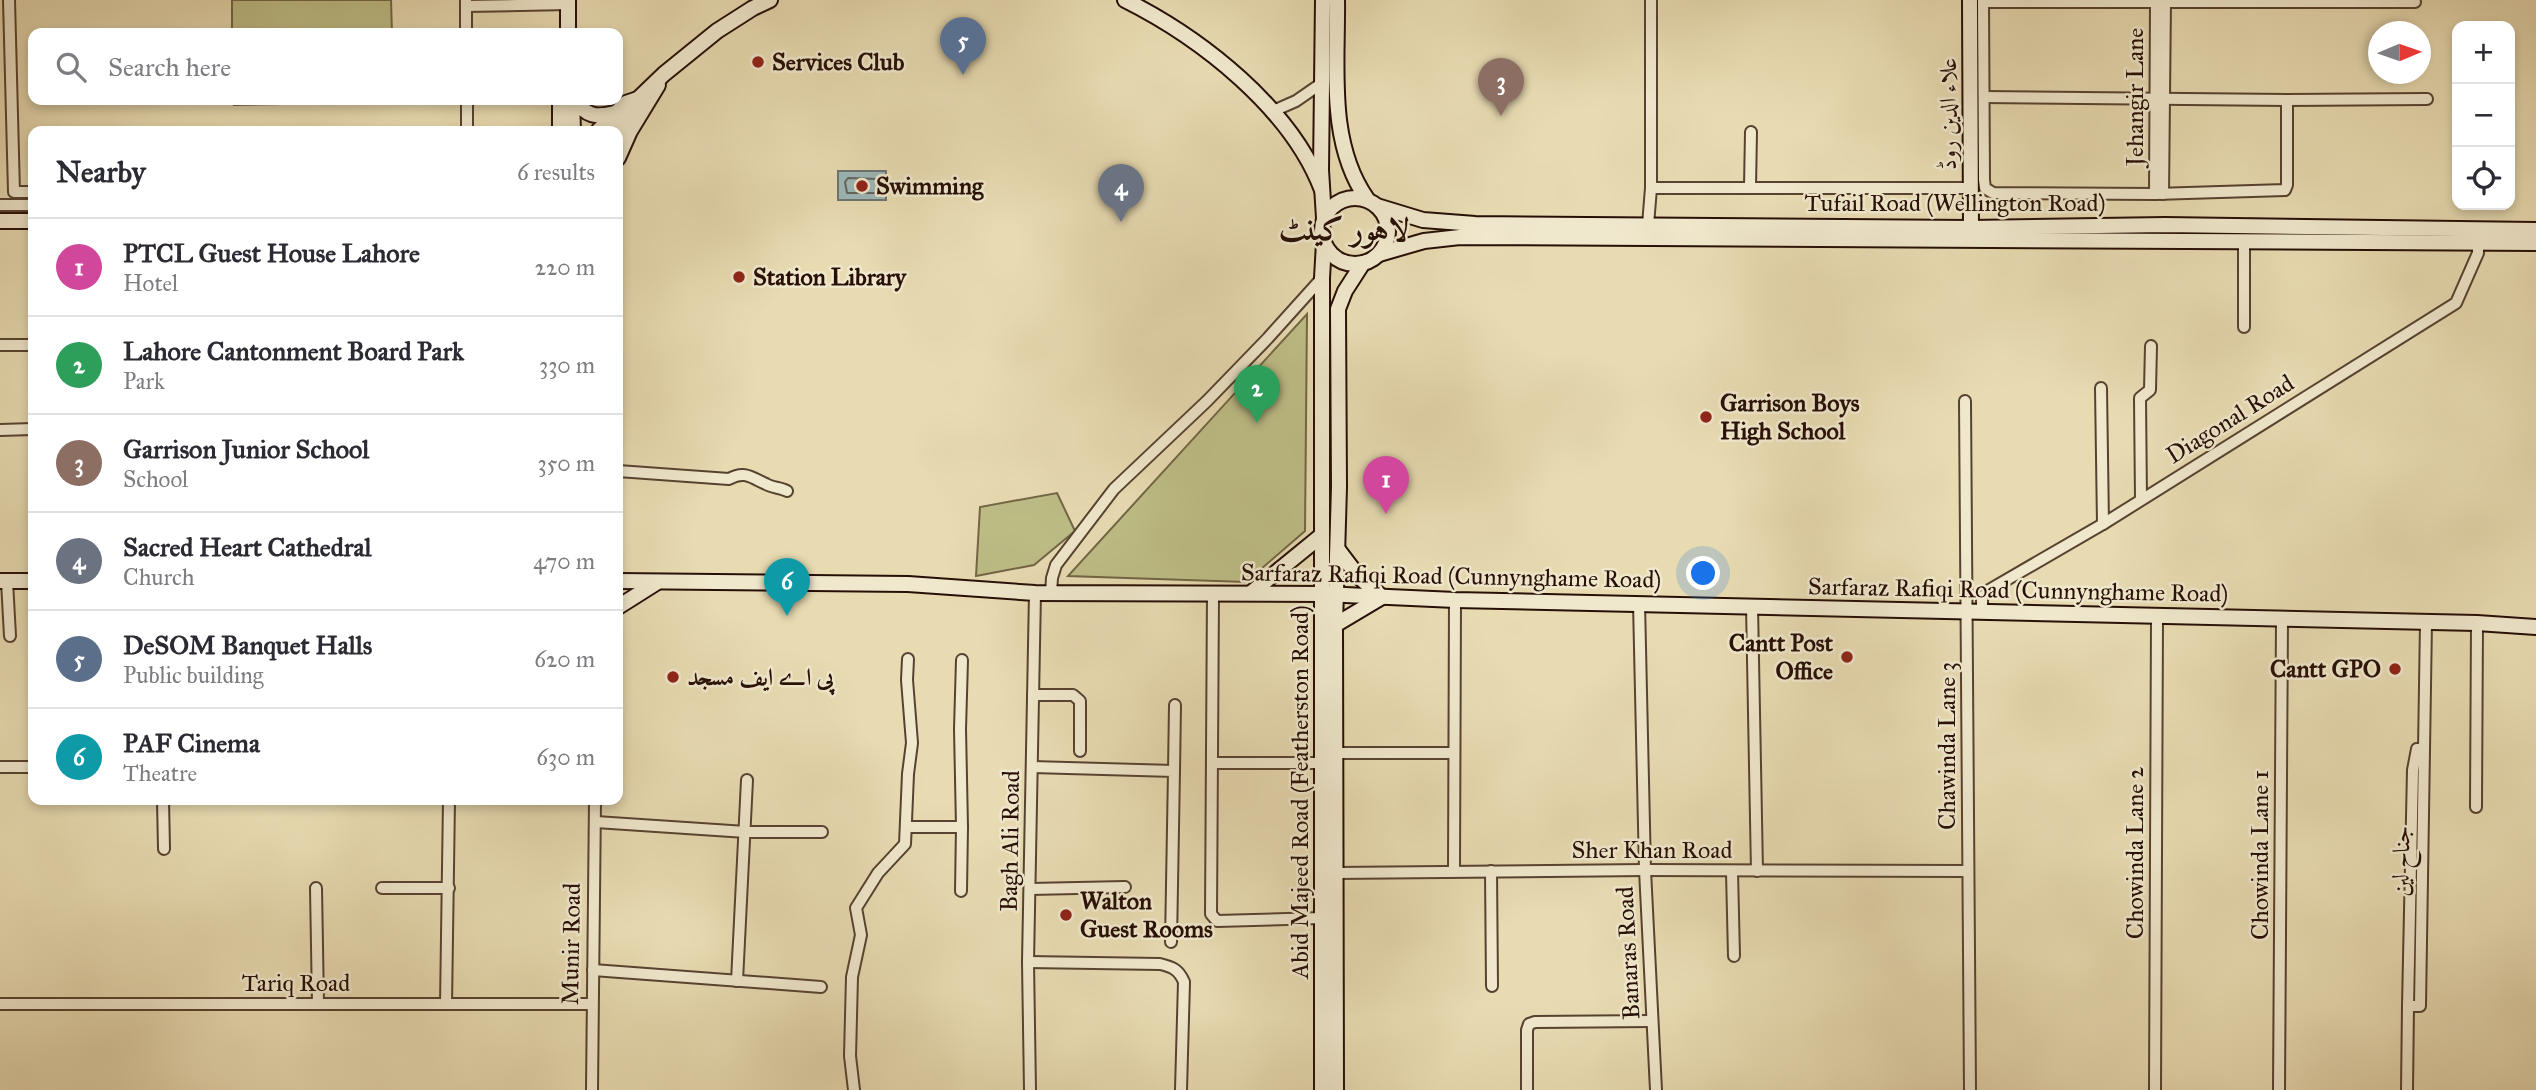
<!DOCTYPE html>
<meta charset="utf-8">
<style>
:root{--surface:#fff;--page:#f2f2f3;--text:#2b2b33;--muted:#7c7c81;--line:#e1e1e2;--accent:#2563eb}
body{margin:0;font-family:"IM FELL Great Primer",Amiri,serif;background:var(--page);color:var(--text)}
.controls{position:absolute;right:21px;top:21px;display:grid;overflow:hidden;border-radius:14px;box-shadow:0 4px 10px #0003}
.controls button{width:63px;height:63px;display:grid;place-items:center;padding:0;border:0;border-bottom:2px solid var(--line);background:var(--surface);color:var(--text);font:35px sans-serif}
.compass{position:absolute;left:2368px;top:21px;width:63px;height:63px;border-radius:50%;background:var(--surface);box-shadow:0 4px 10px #0003;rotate:88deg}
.you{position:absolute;left:1704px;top:574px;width:24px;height:24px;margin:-18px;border:5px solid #fff;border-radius:50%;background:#1a73e8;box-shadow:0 0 0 10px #1a73e833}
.badge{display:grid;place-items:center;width:46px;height:46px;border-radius:50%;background:var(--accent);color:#fff;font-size:23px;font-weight:700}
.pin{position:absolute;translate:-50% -58px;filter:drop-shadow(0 2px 4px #0008)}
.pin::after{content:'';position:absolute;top:37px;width:24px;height:21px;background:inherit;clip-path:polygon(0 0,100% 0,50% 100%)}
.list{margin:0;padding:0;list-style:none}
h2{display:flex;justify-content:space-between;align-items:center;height:91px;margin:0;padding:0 28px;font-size:30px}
h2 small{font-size:23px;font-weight:400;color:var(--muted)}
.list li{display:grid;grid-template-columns:46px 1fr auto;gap:21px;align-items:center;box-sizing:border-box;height:98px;padding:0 28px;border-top:2px solid var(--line)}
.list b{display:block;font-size:26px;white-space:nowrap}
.list p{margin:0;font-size:23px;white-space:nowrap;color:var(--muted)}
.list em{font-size:23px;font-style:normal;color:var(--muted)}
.icon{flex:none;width:38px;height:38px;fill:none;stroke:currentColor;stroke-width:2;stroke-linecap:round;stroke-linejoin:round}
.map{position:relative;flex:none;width:2536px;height:1090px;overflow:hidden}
.search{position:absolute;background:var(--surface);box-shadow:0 4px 10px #0003;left:28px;top:28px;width:595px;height:77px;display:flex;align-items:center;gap:18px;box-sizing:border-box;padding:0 24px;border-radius:14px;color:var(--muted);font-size:26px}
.panel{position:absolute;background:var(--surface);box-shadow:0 4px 10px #0003;left:28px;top:126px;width:595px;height:679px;border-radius:14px}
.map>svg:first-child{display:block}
</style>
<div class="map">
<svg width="2536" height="1090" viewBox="0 0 2536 1090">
<rect width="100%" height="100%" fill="#e8dbb2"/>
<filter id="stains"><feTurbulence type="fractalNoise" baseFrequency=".00286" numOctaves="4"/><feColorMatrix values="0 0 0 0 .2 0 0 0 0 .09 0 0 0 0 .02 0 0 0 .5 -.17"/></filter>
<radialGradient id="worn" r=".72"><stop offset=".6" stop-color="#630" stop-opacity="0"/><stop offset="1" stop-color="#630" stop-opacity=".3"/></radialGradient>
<g fill="#bebe87" stroke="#726646" stroke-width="2">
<polygon points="232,0 391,0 392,33 232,33"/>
<polygon points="233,100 393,100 393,102 234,105"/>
<polygon points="1307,314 1305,531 1246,582 1068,576"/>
<polygon points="1057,493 1075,531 1034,565 976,576 980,507"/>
</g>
<rect fill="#9cb8b8" stroke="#6d7471" stroke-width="2" x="838" y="171" width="48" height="29"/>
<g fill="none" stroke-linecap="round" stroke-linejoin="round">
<polygon stroke="#62645f" stroke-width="2" points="848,178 877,179 879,191 876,193 847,193 845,182"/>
<g stroke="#574231" stroke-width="14">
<g id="street">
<polyline points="9,0 14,192 33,192"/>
<polyline points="1983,0 1984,180 1985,188 1993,193 2155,194 2285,190 2287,185 2287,100"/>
<polyline points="1983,2 2415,2"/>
<polyline points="466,6 568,4"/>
<polyline points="466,33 466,0"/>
<polyline points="1984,97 2287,100 2427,99"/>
<polyline points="467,100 467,131"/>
<polyline points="1271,112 1296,101 1322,83"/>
<polyline points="1750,187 1751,132"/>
<polyline points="1651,188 1971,188"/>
<polyline points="2155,194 2156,0"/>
<polyline points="2163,194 2165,0"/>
<polyline points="0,205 33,205"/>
<polyline points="1648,225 1651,188 1651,0"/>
<polyline points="2244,327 2244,241"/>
<polyline points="0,345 33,345"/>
<polyline points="2101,388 2103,524"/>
<polyline points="1965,401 1970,1090"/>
<polyline points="0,430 33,429"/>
<path d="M 618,471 L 729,479 C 745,470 752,478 766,484 C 772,488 780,487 787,491"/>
<polyline points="2141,499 2140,398 2150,390 2151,346"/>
<polyline points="7,581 10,636"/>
<polyline points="1051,593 1052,578 1056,565 1114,489 1207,401 1268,338 1322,278"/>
<polyline points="1213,594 1211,914 1217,921 1322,918"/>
<polyline points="1639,603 1645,870 1656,1090"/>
<polyline points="1752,606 1757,871"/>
<polyline points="1982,611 1982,598 1989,590 2103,524 2456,303 2478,253 2478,242"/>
<polyline points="1033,695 1073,695 1080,701 1080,751"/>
<polyline points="1336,753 1454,753"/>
<polyline points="1212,763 1323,763"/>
<polyline points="0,767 33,767"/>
<polyline points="1032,767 1174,771 1171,942"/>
<polyline points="1174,771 1175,705"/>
<polyline points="163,800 164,849"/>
<polyline points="2476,807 2477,623"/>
<polyline points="596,822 746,832 822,832"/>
<polyline points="906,827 962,827 960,729 962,660"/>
<polyline points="1454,871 1455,600"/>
<polyline points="1491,871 1492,986"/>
<polyline points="1732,872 1734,956"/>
<polyline points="1335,873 1645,870 1968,871"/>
<polyline points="316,888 318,1004"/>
<polyline points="382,888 449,888"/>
<polyline points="1030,889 1125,887"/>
<polyline points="961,891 962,827"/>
<path d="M 1028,962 L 1160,964 C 1173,967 1179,970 1184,982 L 1181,1090"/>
<polyline points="593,970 821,987"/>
<polyline points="737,981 747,780"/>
<polyline points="0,1004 592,1004"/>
<polyline points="446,1004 449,800"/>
<polyline points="2408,1006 2413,770 2417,749 2424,749"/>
<polyline points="592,1090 595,800"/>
<polyline points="854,1090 850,1056 852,977 861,935 856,908 878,873 905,844 908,774 912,743 907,680 908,659"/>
<polyline points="1030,1090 1028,962 1035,593"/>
<polyline points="1527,1090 1527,1030 1529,1024 1535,1022 1652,1021"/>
<polyline points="2155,1090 2157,617"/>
<polyline points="2279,1090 2282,620"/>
<polyline points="2407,1090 2408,1006 2420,1006 2426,622"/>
</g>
</g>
<g stroke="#270f06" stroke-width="18">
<g id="secondary">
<polyline points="568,0 568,33"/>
<path d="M 1125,0 C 1201,38 1291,108 1322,190"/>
<polyline points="1323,0 1321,170 1324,218"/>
<path d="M 1337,0 C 1338,66 1327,142 1367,199"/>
<polyline points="1970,0 1971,228"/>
<polyline points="560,100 560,131"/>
<polyline points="572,100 573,131"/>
<path d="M 575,100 C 586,116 596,118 615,113"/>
<polyline points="598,131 626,103 638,99"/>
<polyline points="615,131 635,106 638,99 664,74 717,31 753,8 770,0"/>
<polyline points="618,158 630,131 658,85"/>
<circle cx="1355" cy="231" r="33"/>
<polyline points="1377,206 1423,220 1475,224 1971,228 2165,225 2536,230"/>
<polyline points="0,221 33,221"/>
<polyline points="1379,254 1424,241 1460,237 2536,243"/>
<polyline points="0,581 33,581"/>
<polyline points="618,581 908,584 1035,593 1323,594 1455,600 2477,623 2536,627"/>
<polyline points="1251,593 1322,535"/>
<polyline points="618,607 656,583"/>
<polyline points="1335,625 1382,597 1358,576 1339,551"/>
<polyline points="1322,1090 1322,278 1324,243"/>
<polyline points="1336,1090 1335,625 1339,487 1338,309 1345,291 1363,263"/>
</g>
</g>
<use href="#street" stroke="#f0e8cd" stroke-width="10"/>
<use href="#secondary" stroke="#f0e8cd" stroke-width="14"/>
</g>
<g fill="#8f2418" stroke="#f0e8cd" stroke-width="2.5">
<circle cx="758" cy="62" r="7"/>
<circle cx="862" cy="186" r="7"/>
<circle cx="739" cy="277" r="7"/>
<circle cx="1706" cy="417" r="7"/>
<circle cx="1847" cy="657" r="7"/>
<circle cx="2395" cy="669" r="7"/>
<circle cx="673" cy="677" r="7"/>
<circle cx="1066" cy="915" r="7"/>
</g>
<g text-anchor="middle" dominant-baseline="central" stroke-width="5" stroke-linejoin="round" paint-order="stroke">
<g font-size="24" font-weight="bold" fill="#270f06" stroke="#f0e8cd" text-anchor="start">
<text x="772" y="62">Services Club</text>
<text x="876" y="186">Swimming</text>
<text x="753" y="277">Station Library</text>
<text x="1720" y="403">Garrison Boys<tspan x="1720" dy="28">High School</tspan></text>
<text x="1833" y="643" text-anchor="end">Cantt Post<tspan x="1833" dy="28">Office</tspan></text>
<text x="2381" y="669" text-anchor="end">Cantt GPO</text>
<text x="687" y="677">پی اے ایف مسجد</text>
<text x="1080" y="901">Walton<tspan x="1080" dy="28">Guest Rooms</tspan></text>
</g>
<g font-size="24" fill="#270f06" stroke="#f0e8cd">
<text transform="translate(2135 97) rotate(-90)">Jehangir Lane</text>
<text transform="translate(1948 114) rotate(-90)">علاء الدین روڈ</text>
<text x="1955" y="203">Tufail Road (Wellington Road)</text>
<text transform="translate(2230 419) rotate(-32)">Diagonal Road</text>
<text transform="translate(1451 576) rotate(1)">Sarfaraz Rafiqi Road (Cunnynghame Road)</text>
<text transform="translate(2018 590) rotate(1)">Sarfaraz Rafiqi Road (Cunnynghame Road)</text>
<text transform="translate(1947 746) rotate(-90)">Chawinda Lane 3</text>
<text transform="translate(1300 792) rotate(-90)">Abid Majeed Road (Featherston Road)</text>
<text transform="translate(1010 841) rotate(-89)">Bagh Ali Road</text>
<text x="1652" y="850">Sher Khan Road</text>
<text transform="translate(2135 853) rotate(-90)">Chowinda Lane 2</text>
<text transform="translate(2260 855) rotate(-90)">Chowinda Lane 1</text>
<text transform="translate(2401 861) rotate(-89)">جناح لین</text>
<text transform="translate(571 944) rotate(-89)">Munir Road</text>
<text transform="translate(1628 953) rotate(-93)">Banaras Road</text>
<text x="296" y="983">Tariq Road</text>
</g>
<g font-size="32" font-weight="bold" fill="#270f06" stroke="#f0e8cd">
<text x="1344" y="229">لاہور کینٹ</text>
</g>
</g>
<rect width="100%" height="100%" filter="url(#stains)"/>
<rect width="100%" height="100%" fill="url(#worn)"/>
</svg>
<div class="controls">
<button>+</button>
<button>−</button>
<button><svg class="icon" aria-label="locate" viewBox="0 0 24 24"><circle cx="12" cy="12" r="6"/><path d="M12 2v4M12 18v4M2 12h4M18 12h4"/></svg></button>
</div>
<svg class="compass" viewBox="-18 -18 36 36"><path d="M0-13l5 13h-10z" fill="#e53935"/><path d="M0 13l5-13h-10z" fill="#7c7c81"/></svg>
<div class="you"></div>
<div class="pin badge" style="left:1386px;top:514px;background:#d1479c">1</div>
<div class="pin badge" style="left:1257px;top:423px;background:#2e9e5b">2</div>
<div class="pin badge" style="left:1501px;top:116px;background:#8d6e63">3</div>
<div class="pin badge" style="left:1121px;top:222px;background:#6b7280">4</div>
<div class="pin badge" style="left:963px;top:75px;background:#5c6f8a">5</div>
<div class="pin badge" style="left:787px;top:616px;background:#0f9aa8">6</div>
<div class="search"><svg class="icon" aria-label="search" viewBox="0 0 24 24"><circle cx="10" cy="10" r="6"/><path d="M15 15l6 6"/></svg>Search here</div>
<section class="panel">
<h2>Nearby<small>6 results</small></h2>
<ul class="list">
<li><span class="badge" style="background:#d1479c">1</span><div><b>PTCL Guest House Lahore</b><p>Hotel</p></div><em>220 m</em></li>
<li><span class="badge" style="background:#2e9e5b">2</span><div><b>Lahore Cantonment Board Park</b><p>Park</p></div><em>330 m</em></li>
<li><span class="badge" style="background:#8d6e63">3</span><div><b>Garrison Junior School</b><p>School</p></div><em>350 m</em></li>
<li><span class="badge" style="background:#6b7280">4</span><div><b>Sacred Heart Cathedral</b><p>Church</p></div><em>470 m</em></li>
<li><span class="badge" style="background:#5c6f8a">5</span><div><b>DeSOM Banquet Halls</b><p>Public building</p></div><em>620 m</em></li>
<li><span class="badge" style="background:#0f9aa8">6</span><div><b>PAF Cinema</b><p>Theatre</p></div><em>630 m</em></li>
</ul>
</section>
</div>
